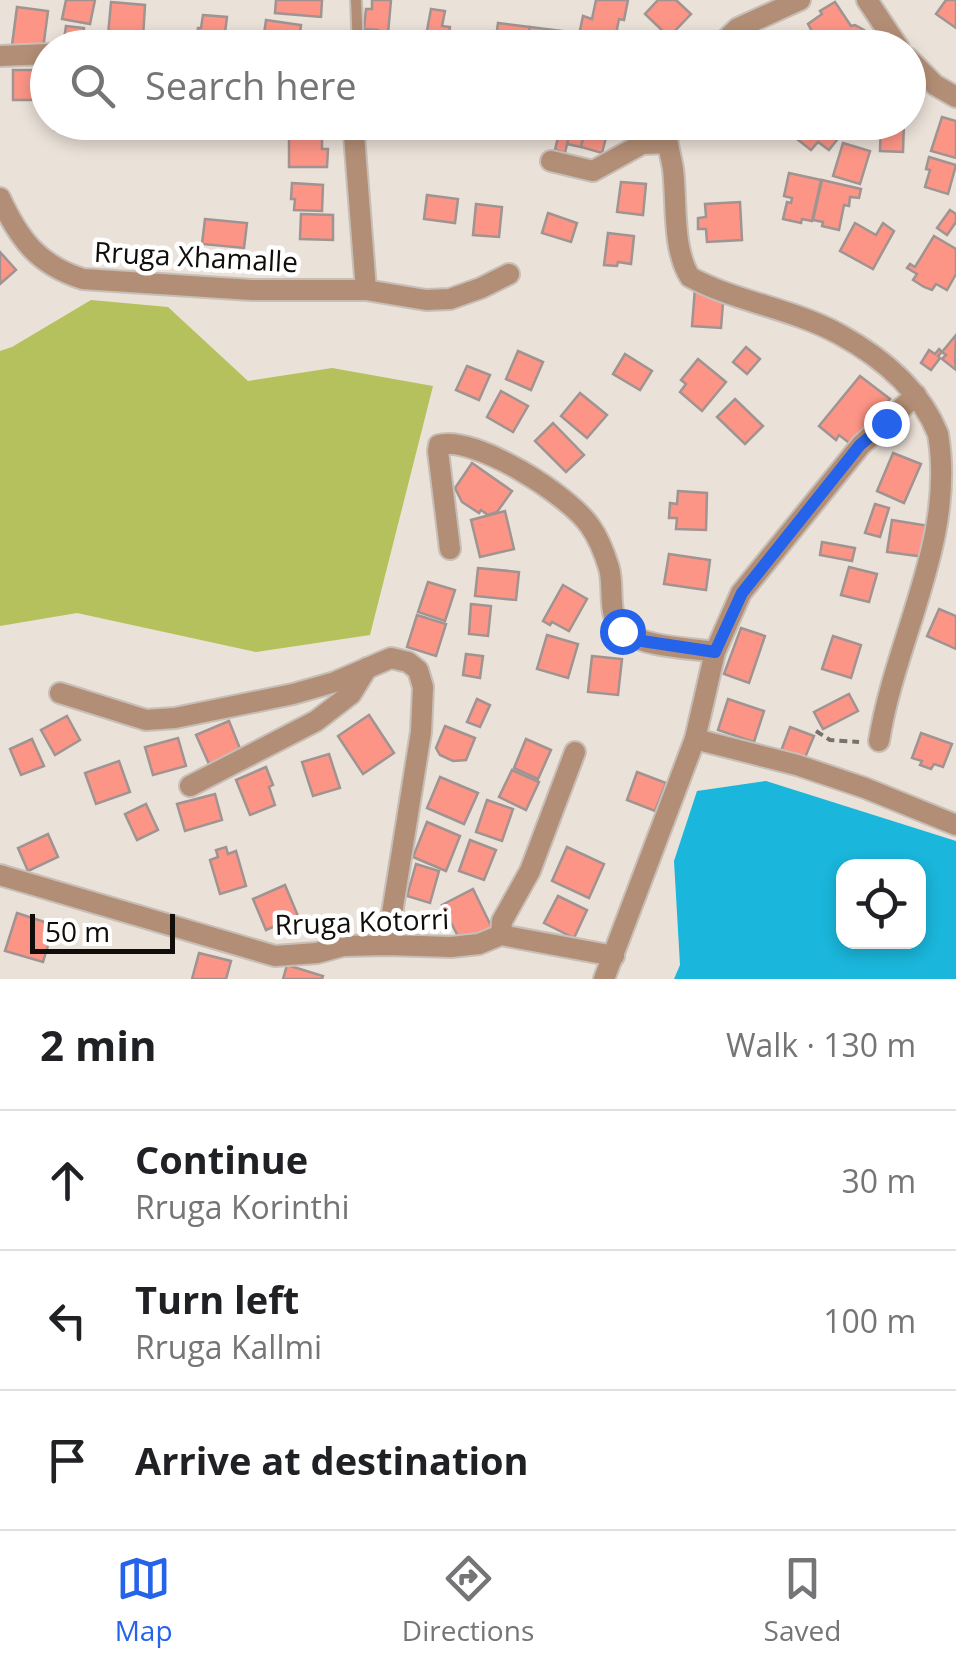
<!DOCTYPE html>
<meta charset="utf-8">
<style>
:root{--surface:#fff;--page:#f2f2f2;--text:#202124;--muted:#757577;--line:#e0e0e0;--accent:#2563eb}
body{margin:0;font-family:"Open Sans",sans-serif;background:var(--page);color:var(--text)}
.controls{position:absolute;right:30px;bottom:30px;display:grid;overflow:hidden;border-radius:20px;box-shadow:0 5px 15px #0003}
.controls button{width:90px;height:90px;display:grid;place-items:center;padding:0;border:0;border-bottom:2px solid var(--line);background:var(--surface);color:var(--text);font:50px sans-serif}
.scale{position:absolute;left:30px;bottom:25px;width:145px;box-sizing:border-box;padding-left:10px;border:5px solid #100d0a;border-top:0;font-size:28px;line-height:35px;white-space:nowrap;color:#100d0a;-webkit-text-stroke:8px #fff;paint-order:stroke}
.stop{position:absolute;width:30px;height:30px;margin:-22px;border:8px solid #2563eb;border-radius:50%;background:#fff}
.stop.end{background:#2563eb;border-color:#fff;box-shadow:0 2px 10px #0008}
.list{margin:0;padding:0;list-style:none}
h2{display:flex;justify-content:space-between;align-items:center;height:130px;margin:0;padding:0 40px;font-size:42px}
h2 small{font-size:32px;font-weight:400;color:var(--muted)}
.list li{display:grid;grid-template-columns:65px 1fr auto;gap:30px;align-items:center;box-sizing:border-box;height:140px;padding:0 40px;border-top:2px solid var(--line)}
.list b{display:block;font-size:38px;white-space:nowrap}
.list p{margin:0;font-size:32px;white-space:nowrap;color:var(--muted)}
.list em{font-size:32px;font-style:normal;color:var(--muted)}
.icon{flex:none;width:55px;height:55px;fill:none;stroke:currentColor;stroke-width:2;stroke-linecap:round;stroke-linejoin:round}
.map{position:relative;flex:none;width:956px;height:979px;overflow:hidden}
.search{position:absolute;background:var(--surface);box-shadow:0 5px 15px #0003;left:30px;right:30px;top:30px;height:110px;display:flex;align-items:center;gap:25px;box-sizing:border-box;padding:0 35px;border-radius:55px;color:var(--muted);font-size:38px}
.sheet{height:550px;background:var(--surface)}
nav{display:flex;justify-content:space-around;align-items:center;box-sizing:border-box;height:140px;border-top:2px solid var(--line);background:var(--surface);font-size:28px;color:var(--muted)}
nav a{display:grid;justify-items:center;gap:5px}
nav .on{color:var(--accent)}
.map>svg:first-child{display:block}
</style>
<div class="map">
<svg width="956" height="979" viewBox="0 0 956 979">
<rect width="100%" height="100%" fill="#eae1d8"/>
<polygon fill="#b5c15c" points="91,300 168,307 248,381 332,368 433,386 370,635 256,652 77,613 0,626 0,351 12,347"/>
<path fill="#1ab6db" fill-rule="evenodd" d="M 766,781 L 956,841 L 956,979 L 674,979 L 680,965 L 674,861 L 697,791 ZM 844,866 L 918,866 L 918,942 L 844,942 Z"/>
<g fill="#fc9586" stroke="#a09391" stroke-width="2.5">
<polygon points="66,0 95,0 90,24 62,19"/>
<polygon points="276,0 322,0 321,17 275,13"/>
<polygon points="372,0 391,0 387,45 377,44 378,30 364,29 366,9 372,9"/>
<polygon points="596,0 628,0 624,20 619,19 616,34 606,32 604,40 579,35 583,16 592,19"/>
<polygon points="658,0 676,0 691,14 669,37 645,14"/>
<polygon points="946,0 956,0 956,28 936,14"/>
<polygon points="111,2 145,5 143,38 108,35"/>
<polygon points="835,2 851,26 855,25 864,30 865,35 861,42 865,48 821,48 808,24 822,14 820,11"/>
<polygon points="17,7 48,11 43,49 12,45"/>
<polygon points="431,9 445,11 442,26 450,27 448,39 426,36"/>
<polygon points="203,15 227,17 223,48 196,48 198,28 201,28"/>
<polygon points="266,20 301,25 298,48 262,48"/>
<polygon points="498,23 530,27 527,43 514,41 513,47 495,45"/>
<polygon points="66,26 84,28 82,48 63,46"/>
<polygon points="530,27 563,31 561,48 540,48 540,45 527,43"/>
<polygon points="791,32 802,48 771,48"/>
<rect x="13" y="70" width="33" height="30"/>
<polygon points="942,117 956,121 956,158 931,151"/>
<polygon points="56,122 83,122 82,132 55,130"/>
<polygon points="520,122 557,122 554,137 519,130"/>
<polygon points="572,122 587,122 581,147 567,144"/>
<polygon points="587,122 610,122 602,153 581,147"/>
<polygon points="810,122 849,122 850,123 829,150 818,142 811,150 797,139"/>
<polygon points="881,122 904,122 903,152 880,151"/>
<polygon points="560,129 570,131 565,153 555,150"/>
<polygon points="289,137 322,138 322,149 328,149 327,167 289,167"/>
<polygon points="843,143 870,151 860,184 833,176"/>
<polygon points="929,157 956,165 948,194 925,187 930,170 926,169"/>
<polygon points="789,173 821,180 812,221 802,219 801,223 783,219 787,202 791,203 792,198 784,196"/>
<polygon points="822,180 861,189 859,198 850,197 849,206 844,205 839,230 822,226 823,222 813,220"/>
<polygon points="621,182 646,184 643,215 617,212"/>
<polygon points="292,183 323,185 322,211 294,210 295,199 291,199"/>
<polygon points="427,195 458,199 455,223 424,219"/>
<polygon points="740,202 742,240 707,242 706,229 698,229 698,218 706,217 705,204"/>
<polygon points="476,204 502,207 499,237 473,235"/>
<polygon points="950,210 956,214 956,222 947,235 937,228"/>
<polygon points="548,213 577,223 571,242 542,233"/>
<polygon points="301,214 333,215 333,240 300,239"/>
<polygon points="205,219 247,223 244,248 202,244"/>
<polygon points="855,223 876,235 883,223 894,231 873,269 840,251"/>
<polygon points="608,233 634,236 631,264 618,262 617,266 604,265"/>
<polygon points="934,236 956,249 956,274 947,290 936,284 932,290 924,287 913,280 917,274 907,268 910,264 915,267"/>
<polygon points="0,252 16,270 0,284"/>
<polygon points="695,288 724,290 721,328 692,326"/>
<polygon points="956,335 955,361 956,370 942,359 946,355 942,352"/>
<polygon points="746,347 760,359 747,374 733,362"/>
<polygon points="939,349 942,352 938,356 940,358 931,370 921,363 929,350 935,354"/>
<polygon points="518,351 543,362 531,390 506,379"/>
<polygon points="625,354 652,371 640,390 613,374"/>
<polygon points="698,359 726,382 702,411 680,392 686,384 681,380"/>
<polygon points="467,366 490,375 479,400 456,390"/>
<polygon points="860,376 890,399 852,445 839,435 836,440 819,426"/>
<polygon points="501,391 528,406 513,432 487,417"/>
<polygon points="580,393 607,415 587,438 561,416"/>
<polygon points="735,399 763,426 745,444 717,417"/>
<polygon points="553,423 584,455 566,472 535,441"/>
<polygon points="893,453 921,464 904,503 877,491"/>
<polygon points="472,463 512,491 497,512 488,515 481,510 479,513 462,502 455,488"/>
<polygon points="678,491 707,493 706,530 676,529 677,518 669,518 670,503 677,504"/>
<polygon points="875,504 889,508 880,537 865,533"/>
<polygon points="505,511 514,549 480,557 471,520"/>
<polygon points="892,520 929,526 925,557 887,552"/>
<polygon points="822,542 855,548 852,561 820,555"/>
<polygon points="669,554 710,560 706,590 664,584"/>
<polygon points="849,567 877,574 869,602 841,595"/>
<polygon points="478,568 519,572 516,600 475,596"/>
<polygon points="428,582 455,590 445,621 418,612"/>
<polygon points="563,585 587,599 569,631 552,622 550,625 543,621"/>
<polygon points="471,604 491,606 488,636 469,634"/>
<polygon points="939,609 956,616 956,649 927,636"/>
<polygon points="417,615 446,624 436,656 407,647"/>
<polygon points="741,628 765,636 749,683 724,674"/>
<polygon points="547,635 578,644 568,678 537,669"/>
<polygon points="833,636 861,645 851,678 822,669"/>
<polygon points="466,654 483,656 480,678 463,675"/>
<polygon points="592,656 622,659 618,695 588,692"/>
<polygon points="849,694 858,711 823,729 814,712"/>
<polygon points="477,699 490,705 480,727 467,722"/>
<polygon points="728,699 764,711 754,742 718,730"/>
<polygon points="369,715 394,753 363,774 338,736"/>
<polygon points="67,716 80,740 55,755 41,730"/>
<polygon points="229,721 241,751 209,764 196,735"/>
<polygon points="445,726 475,738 466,760 453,761 440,755 436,748"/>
<polygon points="790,727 814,736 804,760 781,751"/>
<polygon points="921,733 952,744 943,767 934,764 931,769 920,765 922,761 912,758"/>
<polygon points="178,738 186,766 153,775 145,747"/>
<polygon points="32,739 44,766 21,775 10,749"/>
<polygon points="526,739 551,750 538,779 514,768"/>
<polygon points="329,754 340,788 313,796 302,762"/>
<polygon points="119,761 130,792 96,804 85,773"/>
<polygon points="266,767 273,785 269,787 275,805 250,815 236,780"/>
<polygon points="512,770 539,782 526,810 499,797"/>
<polygon points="637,772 666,783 655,811 627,800"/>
<polygon points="440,777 478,793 464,824 427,808"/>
<polygon points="215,794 222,820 185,831 177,804"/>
<polygon points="487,800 513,809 502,841 476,832"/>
<polygon points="146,804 158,830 137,840 125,814"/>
<polygon points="427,822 460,836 446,871 413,857"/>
<polygon points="48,834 58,857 28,871 18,848"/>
<polygon points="470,840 496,850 484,880 459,871"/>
<polygon points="226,847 228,854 236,851 246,886 220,894 210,860 218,857 216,850"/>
<polygon points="567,847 604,864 589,898 552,881"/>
<polygon points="416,864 439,871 430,903 407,896"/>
<polygon points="285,885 298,916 266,930 253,899"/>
<polygon points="473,889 492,928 462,944 442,905"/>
<polygon points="558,896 587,910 574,938 544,923"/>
<polygon points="17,913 54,925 43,962 5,951"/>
<polygon points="199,953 231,961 226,979 192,979"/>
<polygon points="287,965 323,976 322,979 283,979"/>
</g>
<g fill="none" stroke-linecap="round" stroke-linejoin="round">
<g stroke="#c7bfb7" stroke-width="14">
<polyline id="lane" points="356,0 358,48"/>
</g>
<g stroke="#c7bfb7" stroke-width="24">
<g id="street">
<polyline points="867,0 899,48"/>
<polyline points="717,48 738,28 800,0"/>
<polyline points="0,56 48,54"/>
<polyline points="908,58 935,85 956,97"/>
<polyline points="353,122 366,290"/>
<path d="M 668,122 C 665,142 670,150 673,169 C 677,201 672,249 690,277 C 736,302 791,308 839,334 C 881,357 920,389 938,434 C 956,539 895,639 879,741"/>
<polyline points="551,161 593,171 642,144 666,143"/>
<path d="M 0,198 C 19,239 38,265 83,279 L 252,290 L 366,290 L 426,300 L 450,299 L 481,288 L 509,274"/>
<path d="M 450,549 L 438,451 L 439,445 C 475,435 570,496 590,526 C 598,537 605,555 609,568 C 615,589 605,618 626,633 C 646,647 690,648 715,652"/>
<polyline points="60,693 146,720 175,718 293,694 335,682 391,658 408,662 418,670 423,687 421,732 387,945"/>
<polyline points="695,739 797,765 865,788 956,825"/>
<polyline points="190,786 316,721 351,694 367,668"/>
<polyline points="0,875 275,956 317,953 343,946 387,945 451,947 479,944 501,935 614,956"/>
<polyline points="501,935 502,921 530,871 575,752"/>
<polyline points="604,979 695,739 715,652 741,593 861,445 916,395"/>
</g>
</g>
<polyline stroke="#78726c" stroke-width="4" stroke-dasharray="8 5" stroke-linecap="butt" points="816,731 830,740 859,742"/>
<use href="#lane" stroke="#b38e76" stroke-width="10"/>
<use href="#street" stroke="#b38e76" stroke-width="20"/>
</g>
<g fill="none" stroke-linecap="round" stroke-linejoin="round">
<polyline stroke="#2563eb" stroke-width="12" points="622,631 642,641 715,652 742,593 860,445 886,423"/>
</g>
<g text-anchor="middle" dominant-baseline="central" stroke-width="9" stroke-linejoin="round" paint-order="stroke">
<g font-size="28" fill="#100d0a" stroke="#fff">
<text transform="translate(196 256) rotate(3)">Rruga Xhamalle</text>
<text transform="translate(362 921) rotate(-2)">Rruga Kotorri</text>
</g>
</g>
</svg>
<div class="controls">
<button><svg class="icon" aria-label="locate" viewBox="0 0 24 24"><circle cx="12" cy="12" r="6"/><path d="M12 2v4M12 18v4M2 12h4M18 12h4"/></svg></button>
</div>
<div class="scale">50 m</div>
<div class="stop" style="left:622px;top:631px"></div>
<div class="stop end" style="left:886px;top:423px"></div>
<div class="search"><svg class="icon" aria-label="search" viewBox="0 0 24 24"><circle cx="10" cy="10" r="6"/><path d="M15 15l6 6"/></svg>Search here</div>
</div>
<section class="sheet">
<h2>2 min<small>Walk · 130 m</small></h2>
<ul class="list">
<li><svg class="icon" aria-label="ahead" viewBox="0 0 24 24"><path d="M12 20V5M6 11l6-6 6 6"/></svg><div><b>Continue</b><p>Rruga Korinthi</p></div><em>30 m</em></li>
<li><svg class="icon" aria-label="left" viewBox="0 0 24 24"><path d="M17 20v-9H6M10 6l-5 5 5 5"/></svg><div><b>Turn left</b><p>Rruga Kallmi</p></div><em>100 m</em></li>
<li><svg class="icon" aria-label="arrive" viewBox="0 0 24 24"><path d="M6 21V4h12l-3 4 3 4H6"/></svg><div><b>Arrive at destination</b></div></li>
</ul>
</section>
<nav>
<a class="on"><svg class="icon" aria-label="map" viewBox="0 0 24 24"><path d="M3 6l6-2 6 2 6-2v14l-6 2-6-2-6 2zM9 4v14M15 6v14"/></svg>Map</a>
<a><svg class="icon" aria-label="directions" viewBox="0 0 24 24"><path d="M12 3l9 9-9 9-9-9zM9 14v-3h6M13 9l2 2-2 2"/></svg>Directions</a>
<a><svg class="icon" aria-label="saved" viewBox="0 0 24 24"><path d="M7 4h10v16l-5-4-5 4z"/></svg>Saved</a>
</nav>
